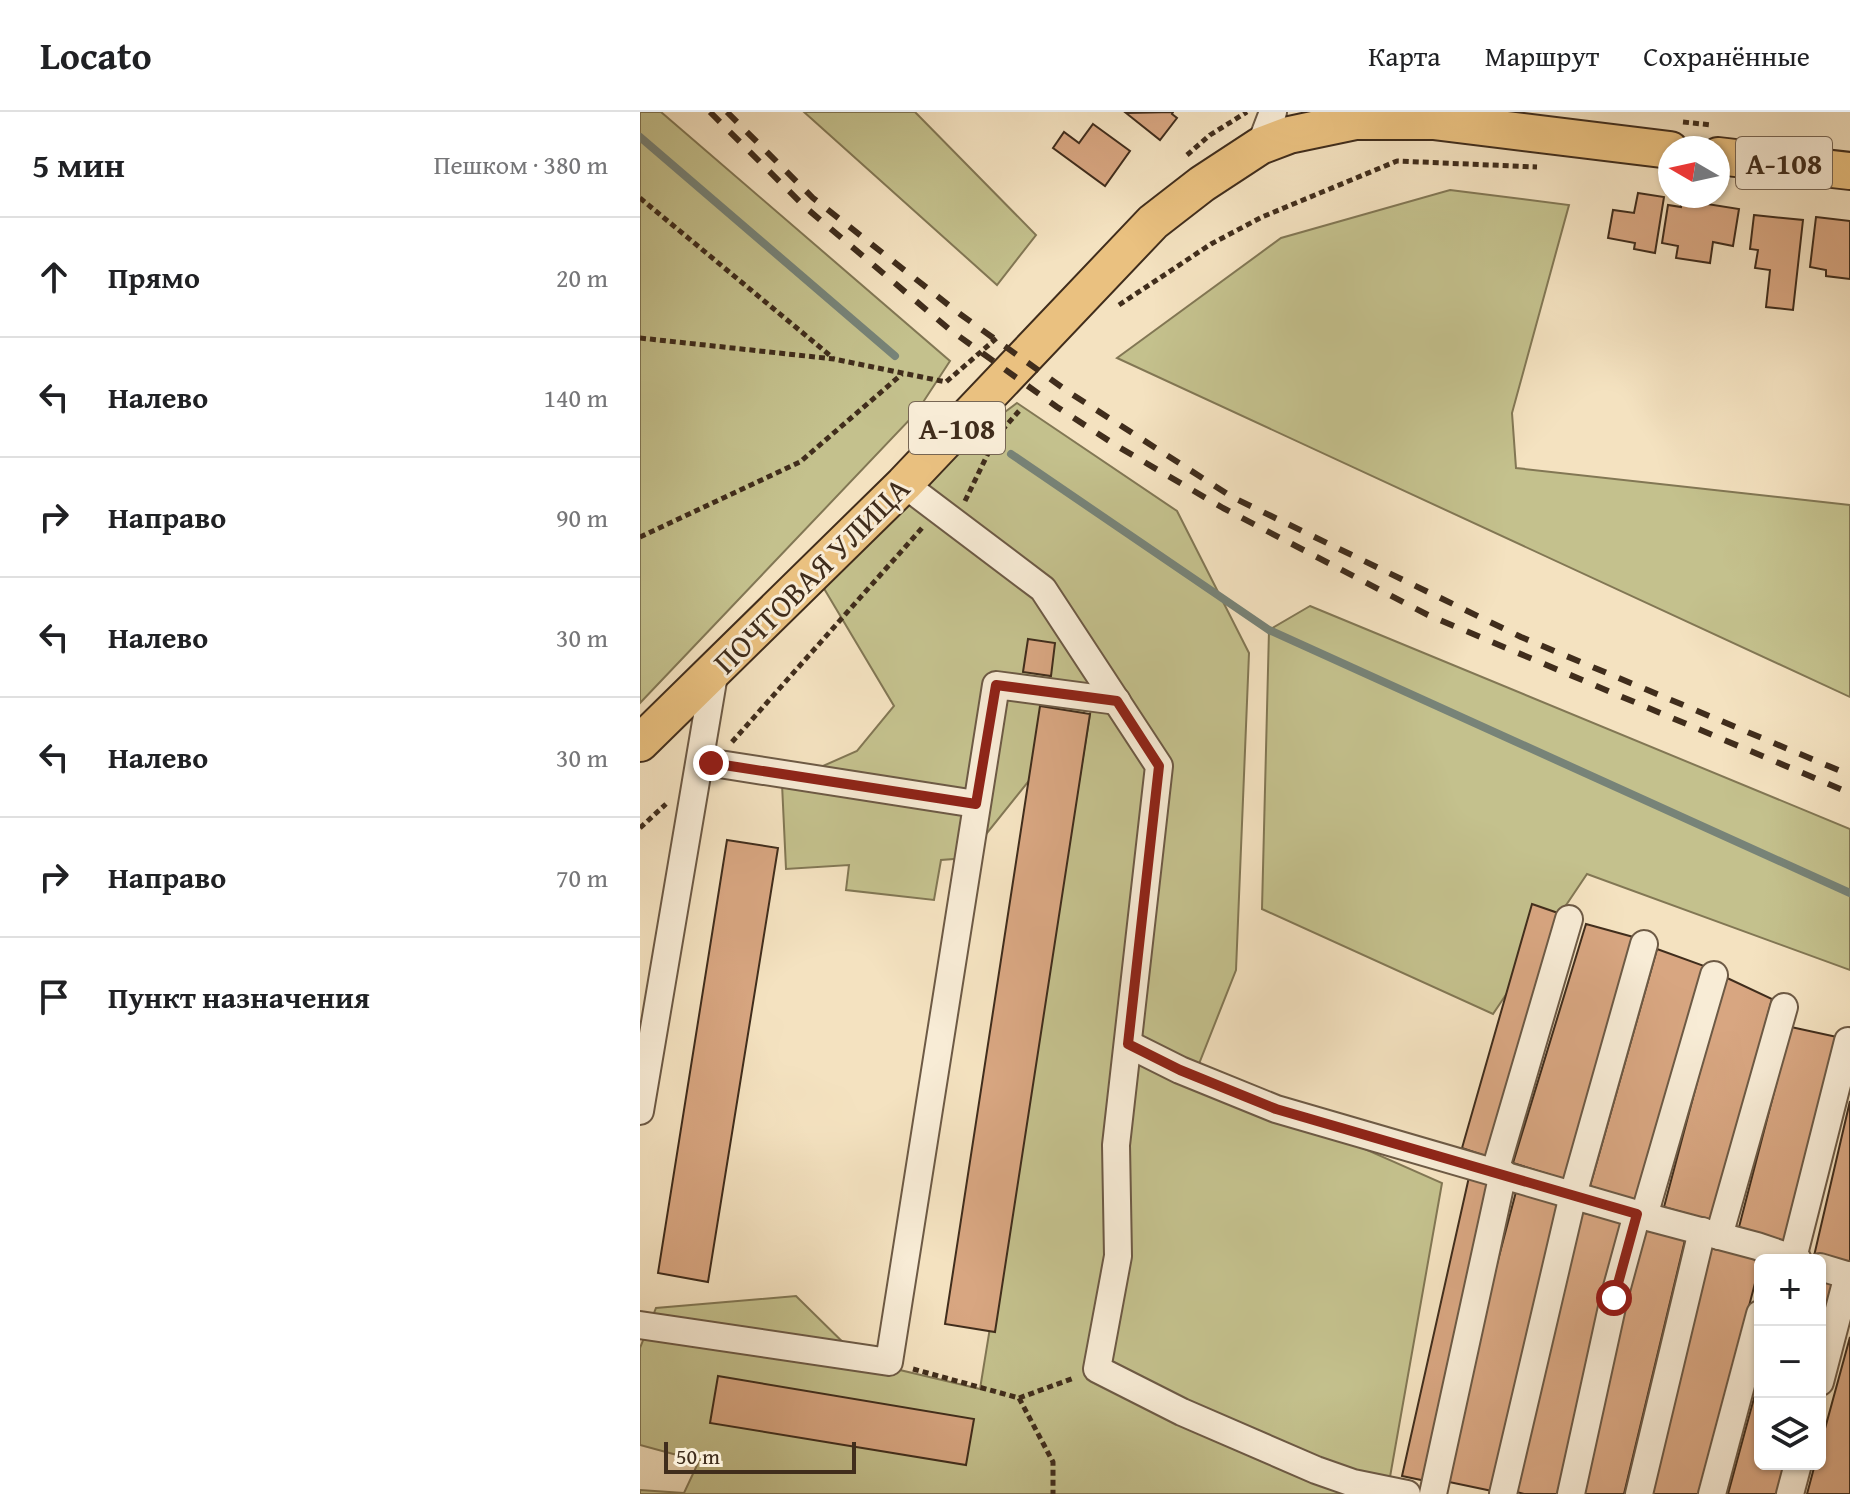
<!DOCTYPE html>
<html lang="ru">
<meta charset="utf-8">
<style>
:root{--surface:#fff;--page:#f2f2f2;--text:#202124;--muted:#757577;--line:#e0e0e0}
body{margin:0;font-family:"Gentium Book Plus",serif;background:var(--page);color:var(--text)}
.controls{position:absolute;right:24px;bottom:24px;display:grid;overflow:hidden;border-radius:12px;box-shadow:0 2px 6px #0004}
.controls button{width:72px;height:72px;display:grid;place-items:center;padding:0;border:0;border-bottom:2px solid var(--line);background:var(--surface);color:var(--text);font:40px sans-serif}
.compass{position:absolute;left:1018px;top:24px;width:72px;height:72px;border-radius:50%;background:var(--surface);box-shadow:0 2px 6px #0004;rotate:279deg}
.scale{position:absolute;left:24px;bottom:20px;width:192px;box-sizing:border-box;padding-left:8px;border:4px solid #402d1c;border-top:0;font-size:22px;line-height:28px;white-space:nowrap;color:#402d1c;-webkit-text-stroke:6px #f8ecd6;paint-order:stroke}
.stop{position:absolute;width:24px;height:24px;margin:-18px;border:6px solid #8f2418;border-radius:50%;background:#fff}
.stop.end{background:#8f2418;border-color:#fff;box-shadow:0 2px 8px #0008}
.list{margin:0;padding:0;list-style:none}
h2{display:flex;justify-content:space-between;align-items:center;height:104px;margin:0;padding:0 32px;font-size:34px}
h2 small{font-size:26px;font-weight:400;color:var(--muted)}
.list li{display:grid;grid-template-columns:52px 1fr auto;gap:24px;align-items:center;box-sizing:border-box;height:120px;padding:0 32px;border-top:2px solid var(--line)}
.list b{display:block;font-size:30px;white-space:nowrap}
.list em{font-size:26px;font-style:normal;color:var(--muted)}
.icon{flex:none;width:44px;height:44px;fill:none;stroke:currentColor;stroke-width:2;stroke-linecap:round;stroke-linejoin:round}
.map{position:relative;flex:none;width:1210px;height:1382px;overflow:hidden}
header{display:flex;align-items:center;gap:48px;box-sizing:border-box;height:112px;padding:0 40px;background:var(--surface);border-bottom:2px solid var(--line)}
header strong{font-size:38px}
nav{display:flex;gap:44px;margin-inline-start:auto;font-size:28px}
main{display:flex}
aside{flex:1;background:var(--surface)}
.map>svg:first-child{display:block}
</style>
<header>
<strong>Locato</strong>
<nav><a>Карта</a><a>Маршрут</a><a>Сохранённые</a></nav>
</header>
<main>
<aside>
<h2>5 мин<small>Пешком · 380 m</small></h2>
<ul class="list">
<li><svg class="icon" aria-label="ahead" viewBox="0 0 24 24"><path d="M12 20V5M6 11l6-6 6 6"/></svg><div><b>Прямо</b></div><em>20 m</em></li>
<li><svg class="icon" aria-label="left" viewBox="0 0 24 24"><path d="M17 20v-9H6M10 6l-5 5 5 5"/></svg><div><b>Налево</b></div><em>140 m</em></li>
<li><svg class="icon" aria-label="right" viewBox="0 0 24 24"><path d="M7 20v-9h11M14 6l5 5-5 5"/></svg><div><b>Направо</b></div><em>90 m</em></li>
<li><svg class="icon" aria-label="left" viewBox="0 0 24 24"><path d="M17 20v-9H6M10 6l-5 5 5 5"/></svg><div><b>Налево</b></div><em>30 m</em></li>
<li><svg class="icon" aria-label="left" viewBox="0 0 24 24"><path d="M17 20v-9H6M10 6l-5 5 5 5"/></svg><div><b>Налево</b></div><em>30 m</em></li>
<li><svg class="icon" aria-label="right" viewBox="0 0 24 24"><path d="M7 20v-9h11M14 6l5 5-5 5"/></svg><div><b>Направо</b></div><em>70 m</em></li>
<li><svg class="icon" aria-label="arrive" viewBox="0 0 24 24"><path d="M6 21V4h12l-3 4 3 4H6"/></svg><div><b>Пункт назначения</b></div></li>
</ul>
</aside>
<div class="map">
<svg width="1210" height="1382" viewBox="0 0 1210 1382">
<rect width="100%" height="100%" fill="#f4e2c0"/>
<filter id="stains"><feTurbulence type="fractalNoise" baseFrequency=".0025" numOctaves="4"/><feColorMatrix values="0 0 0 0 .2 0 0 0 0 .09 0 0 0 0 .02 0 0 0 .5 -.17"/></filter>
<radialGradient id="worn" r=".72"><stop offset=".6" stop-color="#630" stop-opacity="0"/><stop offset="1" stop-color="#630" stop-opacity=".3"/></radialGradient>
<g fill="#c4c18d" stroke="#827754" stroke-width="2">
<polygon points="0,0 21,0 310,249 276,301 0,591"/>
<polygon points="164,0 275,0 396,123 357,173"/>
<polygon points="810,78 929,93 872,301 876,356 1210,393 1210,585 477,246 641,126"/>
<polygon points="377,291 537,399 609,541 596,858 555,962 802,1071 750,1365 697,1382 0,1382 0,1378 44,1381 59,1349 0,1333 0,1236 16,1196 156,1184 222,1249 340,1277 452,590 327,746 301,748 294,788 206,778 209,753 146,757 142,672 217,639 254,594 167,448"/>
<polygon points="670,494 1210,717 1210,858 947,762 853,902 622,797 629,518"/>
</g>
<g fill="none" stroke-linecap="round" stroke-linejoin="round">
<g stroke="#778378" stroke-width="8">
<polyline points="0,25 255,244"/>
<polyline points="371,342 629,518 1210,781"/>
</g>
</g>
<g fill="#d8a681" stroke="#402d1c" stroke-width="2">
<polygon points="533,0 532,2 537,6 520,28 486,1"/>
<polygon points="453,12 490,39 465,74 413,36 424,20 439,31"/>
<polygon points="998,81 1024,85 1015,141 994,137 995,131 968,126 973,98 994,101"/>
<polygon points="1042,88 1099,97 1093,134 1073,130 1070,151 1036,146 1038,134 1022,131 1028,93 1041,95"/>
<polygon points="1114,103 1163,108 1153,198 1126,195 1130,158 1115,156 1118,138 1110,137"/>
<polygon points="1176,105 1210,109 1210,167 1186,164 1186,158 1170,155"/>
<polygon points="388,527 415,531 411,564 383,560"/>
<polygon points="400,594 450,602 355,1220 305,1212"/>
<polygon points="87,728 138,736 68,1170 18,1161"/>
<polygon points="892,792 918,801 848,1045 822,1036"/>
<polygon points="946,812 997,826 924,1067 873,1051"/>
<polygon points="1017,837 1067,855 998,1090 950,1074"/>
<polygon points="1085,865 1132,887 1073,1109 1024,1095"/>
<polygon points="1151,915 1197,925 1146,1131 1099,1115"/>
<polygon points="1210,989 1210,1154 1174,1144"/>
<polygon points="829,1065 852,1070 786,1369 762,1364"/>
<polygon points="877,1076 923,1089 857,1380 809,1370 833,1243"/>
<polygon points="940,1100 985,1111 919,1382 884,1382 873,1379"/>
<polygon points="1000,1117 1045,1128 984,1382 942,1382"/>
<polygon points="1070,1132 1120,1148 1120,1152 1060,1382 1010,1382"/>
<polygon points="1180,1167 1196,1171 1180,1233"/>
<polygon points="1210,1225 1210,1382 1167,1382 1175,1352 1180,1352 1180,1335"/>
<polygon points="78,1264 334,1307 326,1353 70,1311"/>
<polygon points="1120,1264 1120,1352 1148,1352 1140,1382 1088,1382"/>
</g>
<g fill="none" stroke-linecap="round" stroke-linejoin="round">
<g stroke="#6d5a45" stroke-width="30">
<g id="minor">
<polyline points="620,34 633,0"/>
<polyline points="264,372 403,477 519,654 476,1033 478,1144 457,1257 542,1300 676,1358 713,1371 767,1382"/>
<polyline points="60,649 336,692"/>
<polyline points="488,932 540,958 636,997 1004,1104 1117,1134 1158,1148"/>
<polyline points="0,999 75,557"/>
<polyline points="855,1059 929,807"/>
<polyline points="1004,1104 1074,863"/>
<polyline points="1079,1124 1144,895"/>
<polyline points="1153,1146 1208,929"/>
<polyline points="1180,1155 1210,1164"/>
<polyline points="0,1213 249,1250 356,573 477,589"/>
<polyline points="1180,1270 1208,1163"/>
<polyline points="793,1382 863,1061"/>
<polyline points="863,1382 933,1083 1004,832"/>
<polyline points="931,1382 974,1186 997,1102"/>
<polyline points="999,1382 1062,1119"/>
<polyline points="1072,1382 1120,1202"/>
<polyline points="1150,1382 1158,1352"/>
</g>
</g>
<g stroke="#402d1c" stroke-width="40">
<g id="highway">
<polyline points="1078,44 1210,59"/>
<polyline points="0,631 264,372 513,110 562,72 620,34 649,23 716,9 793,9 1030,38"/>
</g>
</g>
<g stroke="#402d1c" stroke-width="5" stroke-dasharray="6 4" stroke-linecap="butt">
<polyline points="1043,10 1072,13"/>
<polyline points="547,43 570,23 607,0"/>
<polyline points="0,86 193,246"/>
<polyline points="479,193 571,132 622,105 757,49 897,55"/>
<polyline points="0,226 194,247 306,270 358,225"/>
<polyline points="325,389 356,325 379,299"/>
<polyline points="0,425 160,350 262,262"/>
<polyline points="92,630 282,416"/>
<polyline points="0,716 26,692"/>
<polyline points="273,1257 379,1286 413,1350 413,1382"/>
<polyline points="379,1286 434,1266"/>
</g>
<use href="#minor" stroke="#f8ecd6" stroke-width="26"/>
<use href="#highway" stroke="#eac180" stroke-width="36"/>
<g stroke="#402d1c" stroke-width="6" stroke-dasharray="14 14" stroke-linecap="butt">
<polyline points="70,0 165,95 309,217 417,295 477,334 583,396 788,503 1210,681"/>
<polyline points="87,0 173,86 320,202 430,281 592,385 881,525 1210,663"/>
</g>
</g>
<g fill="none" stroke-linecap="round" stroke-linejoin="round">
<polyline stroke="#8f2418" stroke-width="10" points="71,651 336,692 356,573 477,589 519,654 488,932 540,958 636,997 997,1102 974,1186"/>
</g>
<g text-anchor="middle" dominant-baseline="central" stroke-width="6" stroke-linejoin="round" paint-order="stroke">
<g fill="#f8ecd6" stroke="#776654" stroke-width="2">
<rect x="1096" y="25" width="96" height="52" rx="6"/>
<rect x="269" y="290" width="96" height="52" rx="6"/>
</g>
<g font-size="30" font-weight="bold" fill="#402d1c">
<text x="1144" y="51">А-108</text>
<text x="317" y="316">А-108</text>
</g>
<g font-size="32" fill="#402d1c" stroke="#f8ecd6">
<text transform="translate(171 463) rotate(-45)">ПОЧТОВАЯ УЛИЦА</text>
</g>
</g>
<rect width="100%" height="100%" filter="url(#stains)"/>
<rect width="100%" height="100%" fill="url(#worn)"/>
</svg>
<div class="controls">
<button>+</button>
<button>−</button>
<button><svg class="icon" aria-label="layers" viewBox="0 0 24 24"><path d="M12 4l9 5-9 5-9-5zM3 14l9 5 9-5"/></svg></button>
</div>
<svg class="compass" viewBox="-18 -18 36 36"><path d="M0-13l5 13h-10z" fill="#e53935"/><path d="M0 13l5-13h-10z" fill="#757577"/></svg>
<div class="scale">50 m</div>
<div class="stop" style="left:974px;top:1186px"></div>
<div class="stop end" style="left:71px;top:651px"></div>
</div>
</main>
